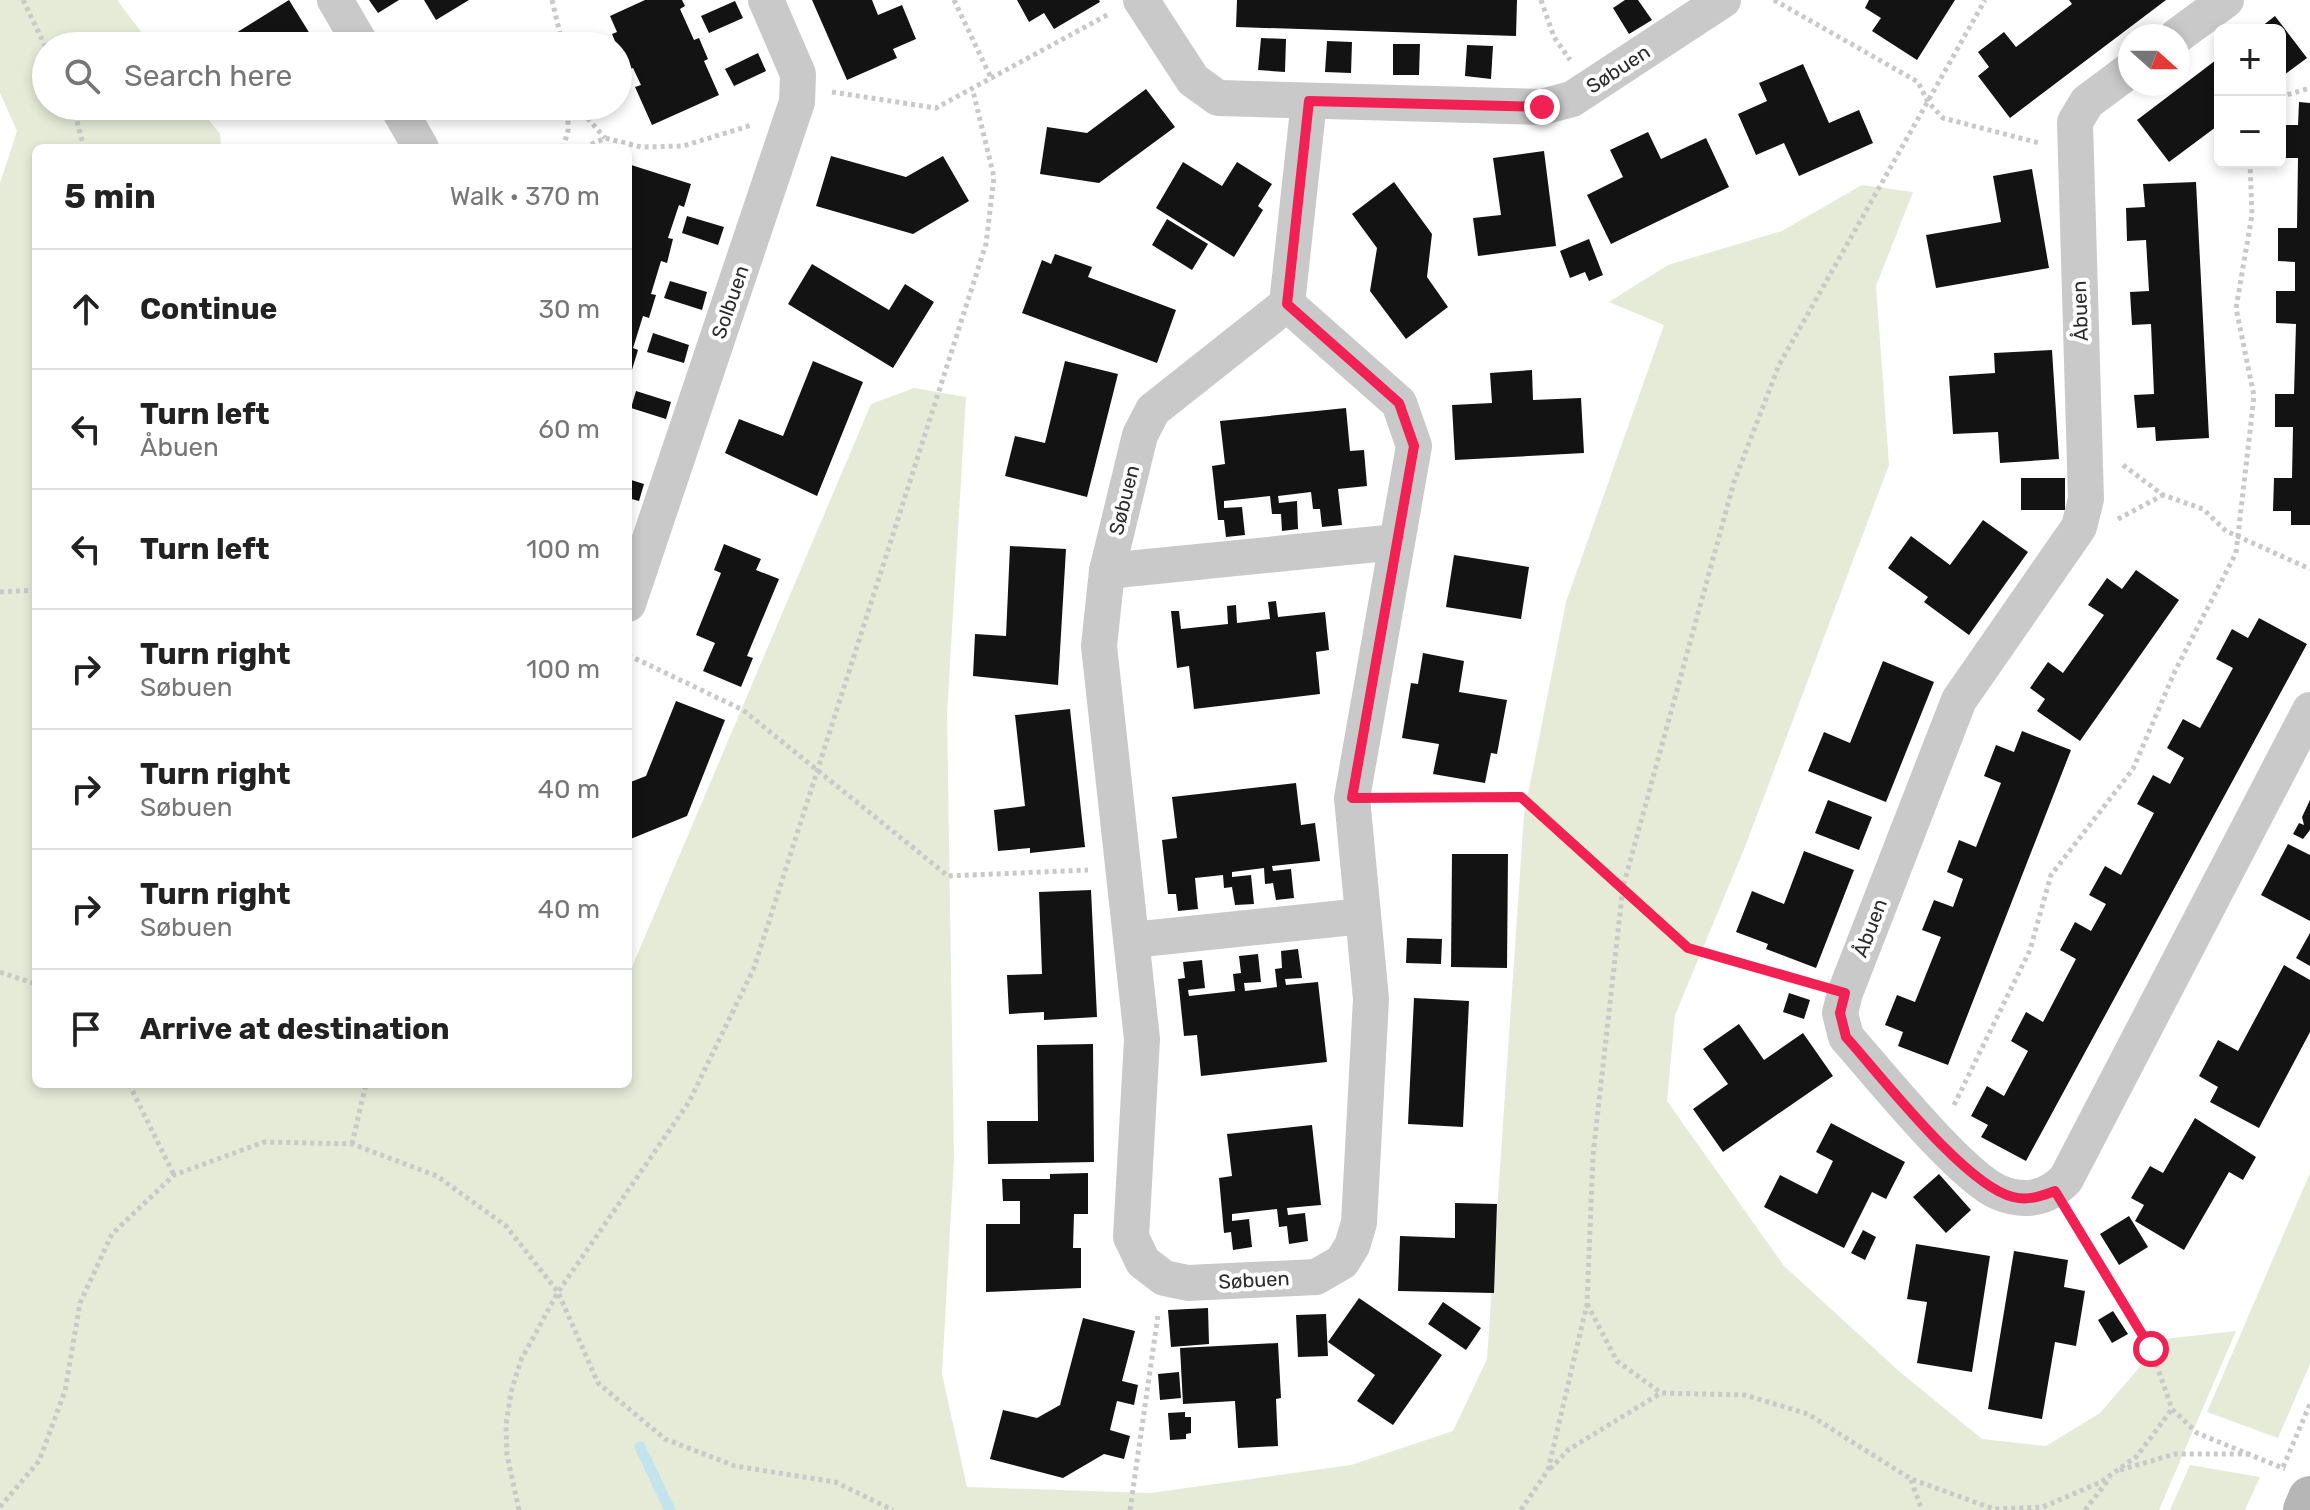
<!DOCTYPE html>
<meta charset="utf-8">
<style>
:root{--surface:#fff;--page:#f6f6f6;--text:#222;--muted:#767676;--line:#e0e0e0}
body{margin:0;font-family:Rubik,sans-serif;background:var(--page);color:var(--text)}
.controls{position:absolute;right:24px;top:24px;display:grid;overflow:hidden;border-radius:12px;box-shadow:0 4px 12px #0003}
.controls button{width:72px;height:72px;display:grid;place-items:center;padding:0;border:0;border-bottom:2px solid var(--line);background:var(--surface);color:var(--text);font:40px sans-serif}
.compass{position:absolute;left:2118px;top:24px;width:72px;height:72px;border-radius:50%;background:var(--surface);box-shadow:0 4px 12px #0003;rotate:111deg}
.stop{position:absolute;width:24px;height:24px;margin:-18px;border:6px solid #f12153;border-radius:50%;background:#fff}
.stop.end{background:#f12153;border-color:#fff;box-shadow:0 2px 8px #0008}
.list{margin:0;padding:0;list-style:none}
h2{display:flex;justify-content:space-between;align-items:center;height:104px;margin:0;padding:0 32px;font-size:34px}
h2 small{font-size:26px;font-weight:400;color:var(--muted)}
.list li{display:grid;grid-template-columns:52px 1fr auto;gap:24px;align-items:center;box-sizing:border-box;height:120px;padding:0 32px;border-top:2px solid var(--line)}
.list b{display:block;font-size:30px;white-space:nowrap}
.list p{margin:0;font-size:26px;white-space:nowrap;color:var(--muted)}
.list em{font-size:26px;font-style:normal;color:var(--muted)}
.icon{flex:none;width:44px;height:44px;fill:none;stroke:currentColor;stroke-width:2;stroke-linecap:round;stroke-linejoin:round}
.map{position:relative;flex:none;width:2310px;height:1510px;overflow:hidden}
.search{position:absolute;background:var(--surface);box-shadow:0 4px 12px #0003;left:32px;top:32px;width:600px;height:88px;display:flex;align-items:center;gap:20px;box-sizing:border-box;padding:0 28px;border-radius:44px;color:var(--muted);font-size:30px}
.panel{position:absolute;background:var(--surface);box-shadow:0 4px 12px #0003;left:32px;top:144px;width:600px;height:944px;border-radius:12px}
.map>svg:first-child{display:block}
</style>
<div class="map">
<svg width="2310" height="1510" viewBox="0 0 2310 1510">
<rect width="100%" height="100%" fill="#fff"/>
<g fill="#e6ebd8">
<polygon points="0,0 117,0 152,46 46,46 46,106 198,106 220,134 221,148 36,148 36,1084 628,1084 628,969 632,967 871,404 914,388 966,397 947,713 954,1159 942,1374 967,1487 1151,1493 1351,1465 1453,1431 1487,1359 1524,814 1566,602 1664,325 1609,302 1668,265 1782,231 1862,185 1913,192 1876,286 1889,465 1745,847 1675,1015 1667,1101 1784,1266 1900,1372 1982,1439 2046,1446 2100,1413 2164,1339 2236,1331 2159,1510 0,1510 0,183 17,131 0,93"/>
<polygon points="2310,1173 2310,1364 2278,1438 2207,1412"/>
<polygon points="2190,1465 2260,1477 2245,1510 2170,1510"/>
</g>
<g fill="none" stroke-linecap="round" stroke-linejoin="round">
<polyline stroke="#c2e4ed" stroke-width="11" points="640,1447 670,1510"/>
</g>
<g fill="#131313">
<polygon points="289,0 315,42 309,46 244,46 236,33"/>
<polygon points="369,0 399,0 378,13"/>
<polygon points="424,0 469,0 436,20"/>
<polygon points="645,0 682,0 685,6 680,9 694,40 699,38 708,59 704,61 719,95 652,125 635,87 641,85 633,68 627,70 612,34 617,32 610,16"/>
<polygon points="812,0 872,0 878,15 902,5 916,39 893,49 897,58 847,80"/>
<polygon points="1017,0 1099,0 1100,2 1054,29 1044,13 1029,22"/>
<polygon points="1237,0 1517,0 1516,36 1236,27"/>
<polygon points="1625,0 1638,0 1652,20 1629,34 1613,8"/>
<polygon points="1869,0 1955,0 1917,60 1872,31 1881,18 1865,8"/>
<polygon points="2069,0 2166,0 2010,118 1978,76 1989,67 1978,52 2004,32 2016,47 2072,4"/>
<polygon points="735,1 743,18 709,33 701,16"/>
<polygon points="2275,16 2307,58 2280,78 2280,30 2257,30"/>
<polygon points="1261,38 1286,39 1285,72 1258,70"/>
<polygon points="1327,41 1352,42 1351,73 1325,72"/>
<polygon points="1393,44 1420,44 1419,75 1393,75"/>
<polygon points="1467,45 1493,46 1491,79 1465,76"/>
<polygon points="758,53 766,71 734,86 725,69"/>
<polygon points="2220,57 2220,124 2169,162 2137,120"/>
<polygon points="1803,64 1829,123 1859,110 1873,143 1799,176 1784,143 1756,155 1738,114 1767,101 1759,83"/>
<polygon points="1146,89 1175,127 1099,183 1040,174 1047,127 1087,133"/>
<polygon points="2299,102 2310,103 2310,525 2291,525 2291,511 2273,511 2274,478 2292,478 2293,427 2275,427 2275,394 2294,394 2296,324 2276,323 2276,291 2295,291 2295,262 2278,261 2278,228 2297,228 2298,158 2280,158 2280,125 2298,125"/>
<polygon points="222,106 252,106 230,119"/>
<polygon points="1648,132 1661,159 1706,138 1729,187 1611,244 1587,195 1623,177 1610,150"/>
<polygon points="1544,151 1556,246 1478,256 1473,218 1501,215 1493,158"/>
<polygon points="831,156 906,177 943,156 969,201 913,234 816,206"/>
<polygon points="1183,162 1222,186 1237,162 1272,184 1258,206 1263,210 1234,257 1156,208"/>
<polygon points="628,164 691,184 684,207 679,205 668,238 673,239 667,263 661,261 651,294 656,295 649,318 643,316 633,348 638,350 631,373 628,372"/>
<polygon points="2032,169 2049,268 1936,288 1926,235 2001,222 1993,176"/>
<polygon points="1394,182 1432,234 1427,277 1448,307 1406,339 1370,291 1377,248 1352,214"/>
<polygon points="2196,182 2209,438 2156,441 2155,427 2137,428 2134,395 2154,394 2151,324 2132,325 2130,292 2149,291 2146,240 2127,241 2126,208 2145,207 2143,184"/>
<polygon points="687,216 724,227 718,245 682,233"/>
<polygon points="1167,219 1208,244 1192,270 1152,245"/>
<polygon points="1589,239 1603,275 1589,281 1585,272 1570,278 1560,251"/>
<polygon points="1055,254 1092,267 1088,277 1176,310 1157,363 1022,313 1042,260 1051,264"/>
<polygon points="812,264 889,310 905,284 934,302 893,368 788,304"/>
<polygon points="670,281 707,292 702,310 664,298"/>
<polygon points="653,333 689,345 684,363 647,352"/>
<polygon points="2052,350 2059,459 2000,463 1998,432 1953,434 1949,376 1995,373 1994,353"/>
<polygon points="813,361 863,382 817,496 725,453 739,419 783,436"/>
<polygon points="1065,361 1118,374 1087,497 1005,476 1015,436 1045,443"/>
<polygon points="1532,370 1533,400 1581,398 1584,453 1455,460 1452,405 1492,403 1490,373"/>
<polygon points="636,391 671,402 666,419 631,408"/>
<polygon points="1346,408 1350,451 1364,450 1367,486 1338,489 1342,525 1322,527 1320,509 1313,509 1311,492 1278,496 1279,503 1297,501 1298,529 1282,531 1281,514 1272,514 1270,496 1224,501 1224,508 1242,507 1245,535 1226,537 1224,520 1218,520 1212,466 1225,464 1220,421"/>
<rect x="2021" y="478" width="44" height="32"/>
<polygon points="628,479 644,484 639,501 628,498"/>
<polygon points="1983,520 2028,552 1969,635 1924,602 1928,597 1888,568 1911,536 1950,565"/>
<polygon points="724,544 761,559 756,570 779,579 747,656 753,658 741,687 703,671 715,643 696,635 721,573 714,570"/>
<polygon points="1010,546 1066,549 1058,685 973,676 975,634 1006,636"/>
<polygon points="1454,555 1529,567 1521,619 1446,607"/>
<polygon points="2136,570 2179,600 2080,741 2037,711 2045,699 2030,688 2048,662 2063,673 2104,615 2088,605 2107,578 2122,589"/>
<polygon points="1276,601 1278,617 1325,612 1329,650 1316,652 1320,694 1194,709 1189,666 1177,668 1171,611 1179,611 1181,629 1228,624 1227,606 1236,605 1237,623 1270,619 1268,602"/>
<polygon points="2259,618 2307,644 2026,1161 1981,1137 1988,1125 1971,1116 1987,1086 2004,1096 2028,1051 2011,1041 2026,1012 2043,1022 2076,959 2060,950 2075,922 2091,931 2106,904 2089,895 2105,866 2121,875 2154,813 2137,804 2153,775 2170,784 2184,758 2167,748 2183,719 2200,728 2233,668 2216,659 2232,629 2248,638"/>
<polygon points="1423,653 1464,661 1459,692 1507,700 1497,754 1491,753 1485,783 1433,774 1439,744 1402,738 1411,683 1418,684"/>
<polygon points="1883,661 1934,682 1886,802 1808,771 1824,732 1850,743"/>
<polygon points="676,701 725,720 687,816 628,840 628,783 646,776"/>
<polygon points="1070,709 1085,847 1030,853 1030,848 998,851 994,810 1025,806 1015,715"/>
<polygon points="2022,731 2071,750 1948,1065 1898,1046 1903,1032 1885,1025 1897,995 1915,1002 1941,937 1922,930 1934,900 1953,907 1963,879 1947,872 1959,840 1976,847 2001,783 1984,776 1996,745 2014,752"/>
<polygon points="1296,783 1301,825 1315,823 1320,861 1272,866 1273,871 1291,869 1294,898 1276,900 1273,883 1265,884 1264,868 1232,872 1232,877 1251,875 1254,904 1235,905 1232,887 1224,888 1223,875 1195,878 1198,909 1178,911 1176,894 1168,894 1162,840 1177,838 1172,797"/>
<polygon points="1828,800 1872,817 1859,850 1815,833"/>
<polygon points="2310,800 2310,830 2303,839 2293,834 2299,823 2304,825 2302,817"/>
<polygon points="2288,844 2310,855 2310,921 2261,895"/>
<polygon points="1804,851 1854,870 1816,968 1766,949 1768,944 1736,932 1752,891 1784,904"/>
<polygon points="1452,854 1508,854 1507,968 1451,967"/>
<polygon points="1091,890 1097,1017 1044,1020 1044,1012 1009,1014 1007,975 1042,974 1039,892"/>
<polygon points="2310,933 2310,966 2296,958"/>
<polygon points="1407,938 1442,939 1441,964 1406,963"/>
<polygon points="1298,949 1302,978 1285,979 1286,985 1318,982 1327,1062 1201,1076 1197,1035 1184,1036 1178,979 1185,978 1183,962 1202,960 1205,988 1188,990 1189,996 1235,991 1233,974 1241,973 1239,956 1258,954 1261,982 1244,983 1245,991 1277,987 1275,969 1282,968 1281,951"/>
<polygon points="2284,965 2310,980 2310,1032 2259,1128 2210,1102 2218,1087 2199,1076 2218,1040 2238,1051"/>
<polygon points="1789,993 1810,1000 1804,1019 1783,1012"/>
<polygon points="1414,998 1469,1001 1463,1127 1408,1124"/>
<polygon points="1739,1024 1764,1060 1803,1033 1833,1076 1723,1152 1693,1109 1728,1084 1703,1049"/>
<polygon points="1093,1044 1094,1162 988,1164 987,1121 1038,1121 1037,1045"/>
<polygon points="2195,1118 2256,1157 2243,1180 2229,1172 2184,1250 2135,1221 2144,1205 2131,1198 2150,1166 2163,1173"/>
<polygon points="1831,1123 1905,1162 1886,1199 1872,1192 1844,1248 1764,1207 1780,1175 1817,1194 1833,1161 1816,1152"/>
<polygon points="1312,1125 1321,1205 1287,1208 1288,1215 1305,1213 1308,1241 1289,1244 1287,1226 1279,1227 1277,1209 1232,1214 1232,1221 1249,1219 1252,1247 1233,1250 1231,1232 1224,1233 1219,1178 1232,1176 1227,1134"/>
<polygon points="1088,1173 1088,1214 1074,1214 1073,1248 1081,1248 1081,1288 986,1292 986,1224 1020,1224 1020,1201 1003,1201 1002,1179 1050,1179 1050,1174"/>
<polygon points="1939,1174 1971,1210 1946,1233 1913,1197"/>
<polygon points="1455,1203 1497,1204 1494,1293 1398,1291 1400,1236 1455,1238"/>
<polygon points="2129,1216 2148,1247 2119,1265 2100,1234"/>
<polygon points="1863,1230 1876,1237 1865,1260 1851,1253"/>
<polygon points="1916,1244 1990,1256 1972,1372 1917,1363 1927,1302 1907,1299"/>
<polygon points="2014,1251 2068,1260 2064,1287 2085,1291 2076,1346 2055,1342 2042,1419 1988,1409"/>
<polygon points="1359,1298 1442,1355 1393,1425 1357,1401 1375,1375 1328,1342"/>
<polygon points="1443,1302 1481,1328 1466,1350 1428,1324"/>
<polygon points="1208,1308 1209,1344 1171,1347 1168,1310"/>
<polygon points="2113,1311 2128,1334 2112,1343 2098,1320"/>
<polygon points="1326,1314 1328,1356 1298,1357 1296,1315"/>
<polygon points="1083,1318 1135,1331 1122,1381 1138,1385 1134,1405 1117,1401 1110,1430 1130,1436 1124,1459 1104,1454 1063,1478 990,1459 1003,1410 1037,1418 1060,1405"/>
<polygon points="1278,1343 1281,1398 1276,1399 1278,1446 1238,1448 1235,1401 1183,1404 1180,1348"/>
<polygon points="1179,1372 1181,1398 1160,1400 1158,1374"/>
<polygon points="1185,1412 1185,1417 1191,1417 1191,1433 1186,1434 1186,1439 1170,1440 1168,1413"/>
</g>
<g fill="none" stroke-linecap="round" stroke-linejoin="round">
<g stroke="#c9c9c9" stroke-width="5" stroke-dasharray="4 4" stroke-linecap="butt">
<polyline points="23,0 46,48"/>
<polyline points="552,0 563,46"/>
<polyline points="954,0 992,80"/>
<polyline points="1541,0 1554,37 1570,60"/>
<polyline points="1774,0 1918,82 1928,102 1943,118 2039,143"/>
<polyline points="832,92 936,108 1109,14"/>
<polyline points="2280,97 2310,88"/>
<polyline points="73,106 84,148"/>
<polyline points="577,106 605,138"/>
<polyline points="563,148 568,131 568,106"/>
<polyline points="584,148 605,138 641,147 683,146 752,125"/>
<polyline points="2123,465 2163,495 2203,509 2226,531 2310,569"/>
<polyline points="2118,519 2163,495"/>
<polyline points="0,592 36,590"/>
<polyline points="628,655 743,710 948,876 1088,870"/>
<polyline points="1390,798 1521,797 1688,948 1813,984"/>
<polyline points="0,972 36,984"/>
<polyline points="129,1084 174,1175"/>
<polyline points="1954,1105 2030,950 2051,875 2133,769 2175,671 2236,553 2254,396 2236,308 2252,215 2250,162"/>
<polyline points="352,1144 366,1084"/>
<polyline points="2072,1219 2151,1349 2172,1409 2197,1433 2285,1469"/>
<polyline points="1587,1304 1617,1361 1661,1393 1745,1395 1808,1414 1911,1479 1994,1509 2043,1507 2101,1482 2137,1456 2172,1409"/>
<polyline points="2283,1467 2310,1404"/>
<polyline points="1550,1469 1568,1450 1661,1393"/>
<polyline points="2120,1470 2175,1454 2248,1454"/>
<polyline points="1911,1480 1922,1510"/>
<polyline points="0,1507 39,1461 65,1391 80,1303 112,1234 174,1175 264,1142 352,1144 437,1176 506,1226 558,1292 598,1383 665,1439 735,1466 835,1482 893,1510"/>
<polyline points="519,1510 507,1455 506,1425 511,1392 521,1360 558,1292 689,1102 754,968 986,244 994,177 973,91"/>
<polyline points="1130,1510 1158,1315"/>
<polyline points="1521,1510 1548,1470 1587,1304 1593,1155 1623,887 1734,482 1779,365 1985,0"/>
<polyline points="2085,1510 2110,1478"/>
</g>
<g stroke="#c9c9c9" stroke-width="36">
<polyline points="335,0 362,46"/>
<polyline points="1141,0 1193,80 1218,98 1542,107 1572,99 1723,0"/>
<polyline points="2177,36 2226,0"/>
<path d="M 2130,70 L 2087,102 L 2075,122 L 2086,499 L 2079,527 L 1959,700 L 1845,993 L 1840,1013 L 1846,1037 C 1879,1074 1959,1174 1998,1192 C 2024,1203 2047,1199 2066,1179 L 2310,710"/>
<polyline points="397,106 421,148"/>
<polyline points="1287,304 1399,403 1414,446 1352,798 1371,999 1359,1223 1352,1246 1342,1262 1316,1277 1188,1283 1164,1278 1143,1262 1131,1237 1142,1039 1099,646 1107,571 1140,435 1153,410 1287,304 1309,101"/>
<polyline points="1107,571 1397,542"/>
<polyline points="628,604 797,102 798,74 766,0"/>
<polyline points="1132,940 1363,916"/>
</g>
<polyline stroke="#b6b6b6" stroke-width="44" points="2305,1510 2310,1498"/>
</g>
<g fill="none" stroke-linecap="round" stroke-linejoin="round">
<path stroke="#f12153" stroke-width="10" d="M 1542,107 L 1309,101 L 1287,304 L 1399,403 L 1414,446 L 1352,798 L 1521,797 L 1688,948 L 1845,993 L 1840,1013 L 1846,1037 C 1881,1076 1966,1186 2013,1197 C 2029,1201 2041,1196 2055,1191 L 2151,1349"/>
</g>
<g text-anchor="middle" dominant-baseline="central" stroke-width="8" stroke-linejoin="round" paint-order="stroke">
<g font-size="20" fill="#2c2c2c" stroke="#fff">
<text transform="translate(1618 69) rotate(-33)">Søbuen</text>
<text transform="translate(730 302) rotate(-71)">Solbuen</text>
<text transform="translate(2080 311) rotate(-92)">Åbuen</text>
<text transform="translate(1124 500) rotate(-76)">Søbuen</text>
<text transform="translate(1870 928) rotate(-69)">Åbuen</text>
<text transform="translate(1254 1280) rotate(-3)">Søbuen</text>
</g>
</g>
</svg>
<div class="controls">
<button>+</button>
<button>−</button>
</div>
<svg class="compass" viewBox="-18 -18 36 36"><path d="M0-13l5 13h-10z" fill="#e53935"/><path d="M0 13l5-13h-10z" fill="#767676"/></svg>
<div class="stop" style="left:2151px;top:1349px"></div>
<div class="stop end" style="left:1542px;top:107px"></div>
<div class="search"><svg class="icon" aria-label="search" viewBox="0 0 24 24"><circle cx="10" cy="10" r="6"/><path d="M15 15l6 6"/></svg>Search here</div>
<section class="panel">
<h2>5 min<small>Walk · 370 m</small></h2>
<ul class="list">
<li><svg class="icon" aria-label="ahead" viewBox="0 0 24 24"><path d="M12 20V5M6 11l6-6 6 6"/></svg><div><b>Continue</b></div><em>30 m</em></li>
<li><svg class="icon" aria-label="left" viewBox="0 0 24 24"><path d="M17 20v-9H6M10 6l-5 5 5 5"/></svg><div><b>Turn left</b><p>Åbuen</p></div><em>60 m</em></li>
<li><svg class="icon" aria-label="left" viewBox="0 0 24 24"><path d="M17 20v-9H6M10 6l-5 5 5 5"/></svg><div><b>Turn left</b></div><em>100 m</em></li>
<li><svg class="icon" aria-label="right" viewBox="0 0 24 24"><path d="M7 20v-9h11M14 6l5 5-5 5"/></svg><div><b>Turn right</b><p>Søbuen</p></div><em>100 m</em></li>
<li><svg class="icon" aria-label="right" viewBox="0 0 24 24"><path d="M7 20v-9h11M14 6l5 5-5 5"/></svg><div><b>Turn right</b><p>Søbuen</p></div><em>40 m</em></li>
<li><svg class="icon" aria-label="right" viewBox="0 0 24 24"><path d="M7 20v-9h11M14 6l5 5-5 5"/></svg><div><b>Turn right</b><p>Søbuen</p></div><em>40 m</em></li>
<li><svg class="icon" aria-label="arrive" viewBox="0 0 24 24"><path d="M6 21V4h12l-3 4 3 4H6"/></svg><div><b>Arrive at destination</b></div></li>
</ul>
</section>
</div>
